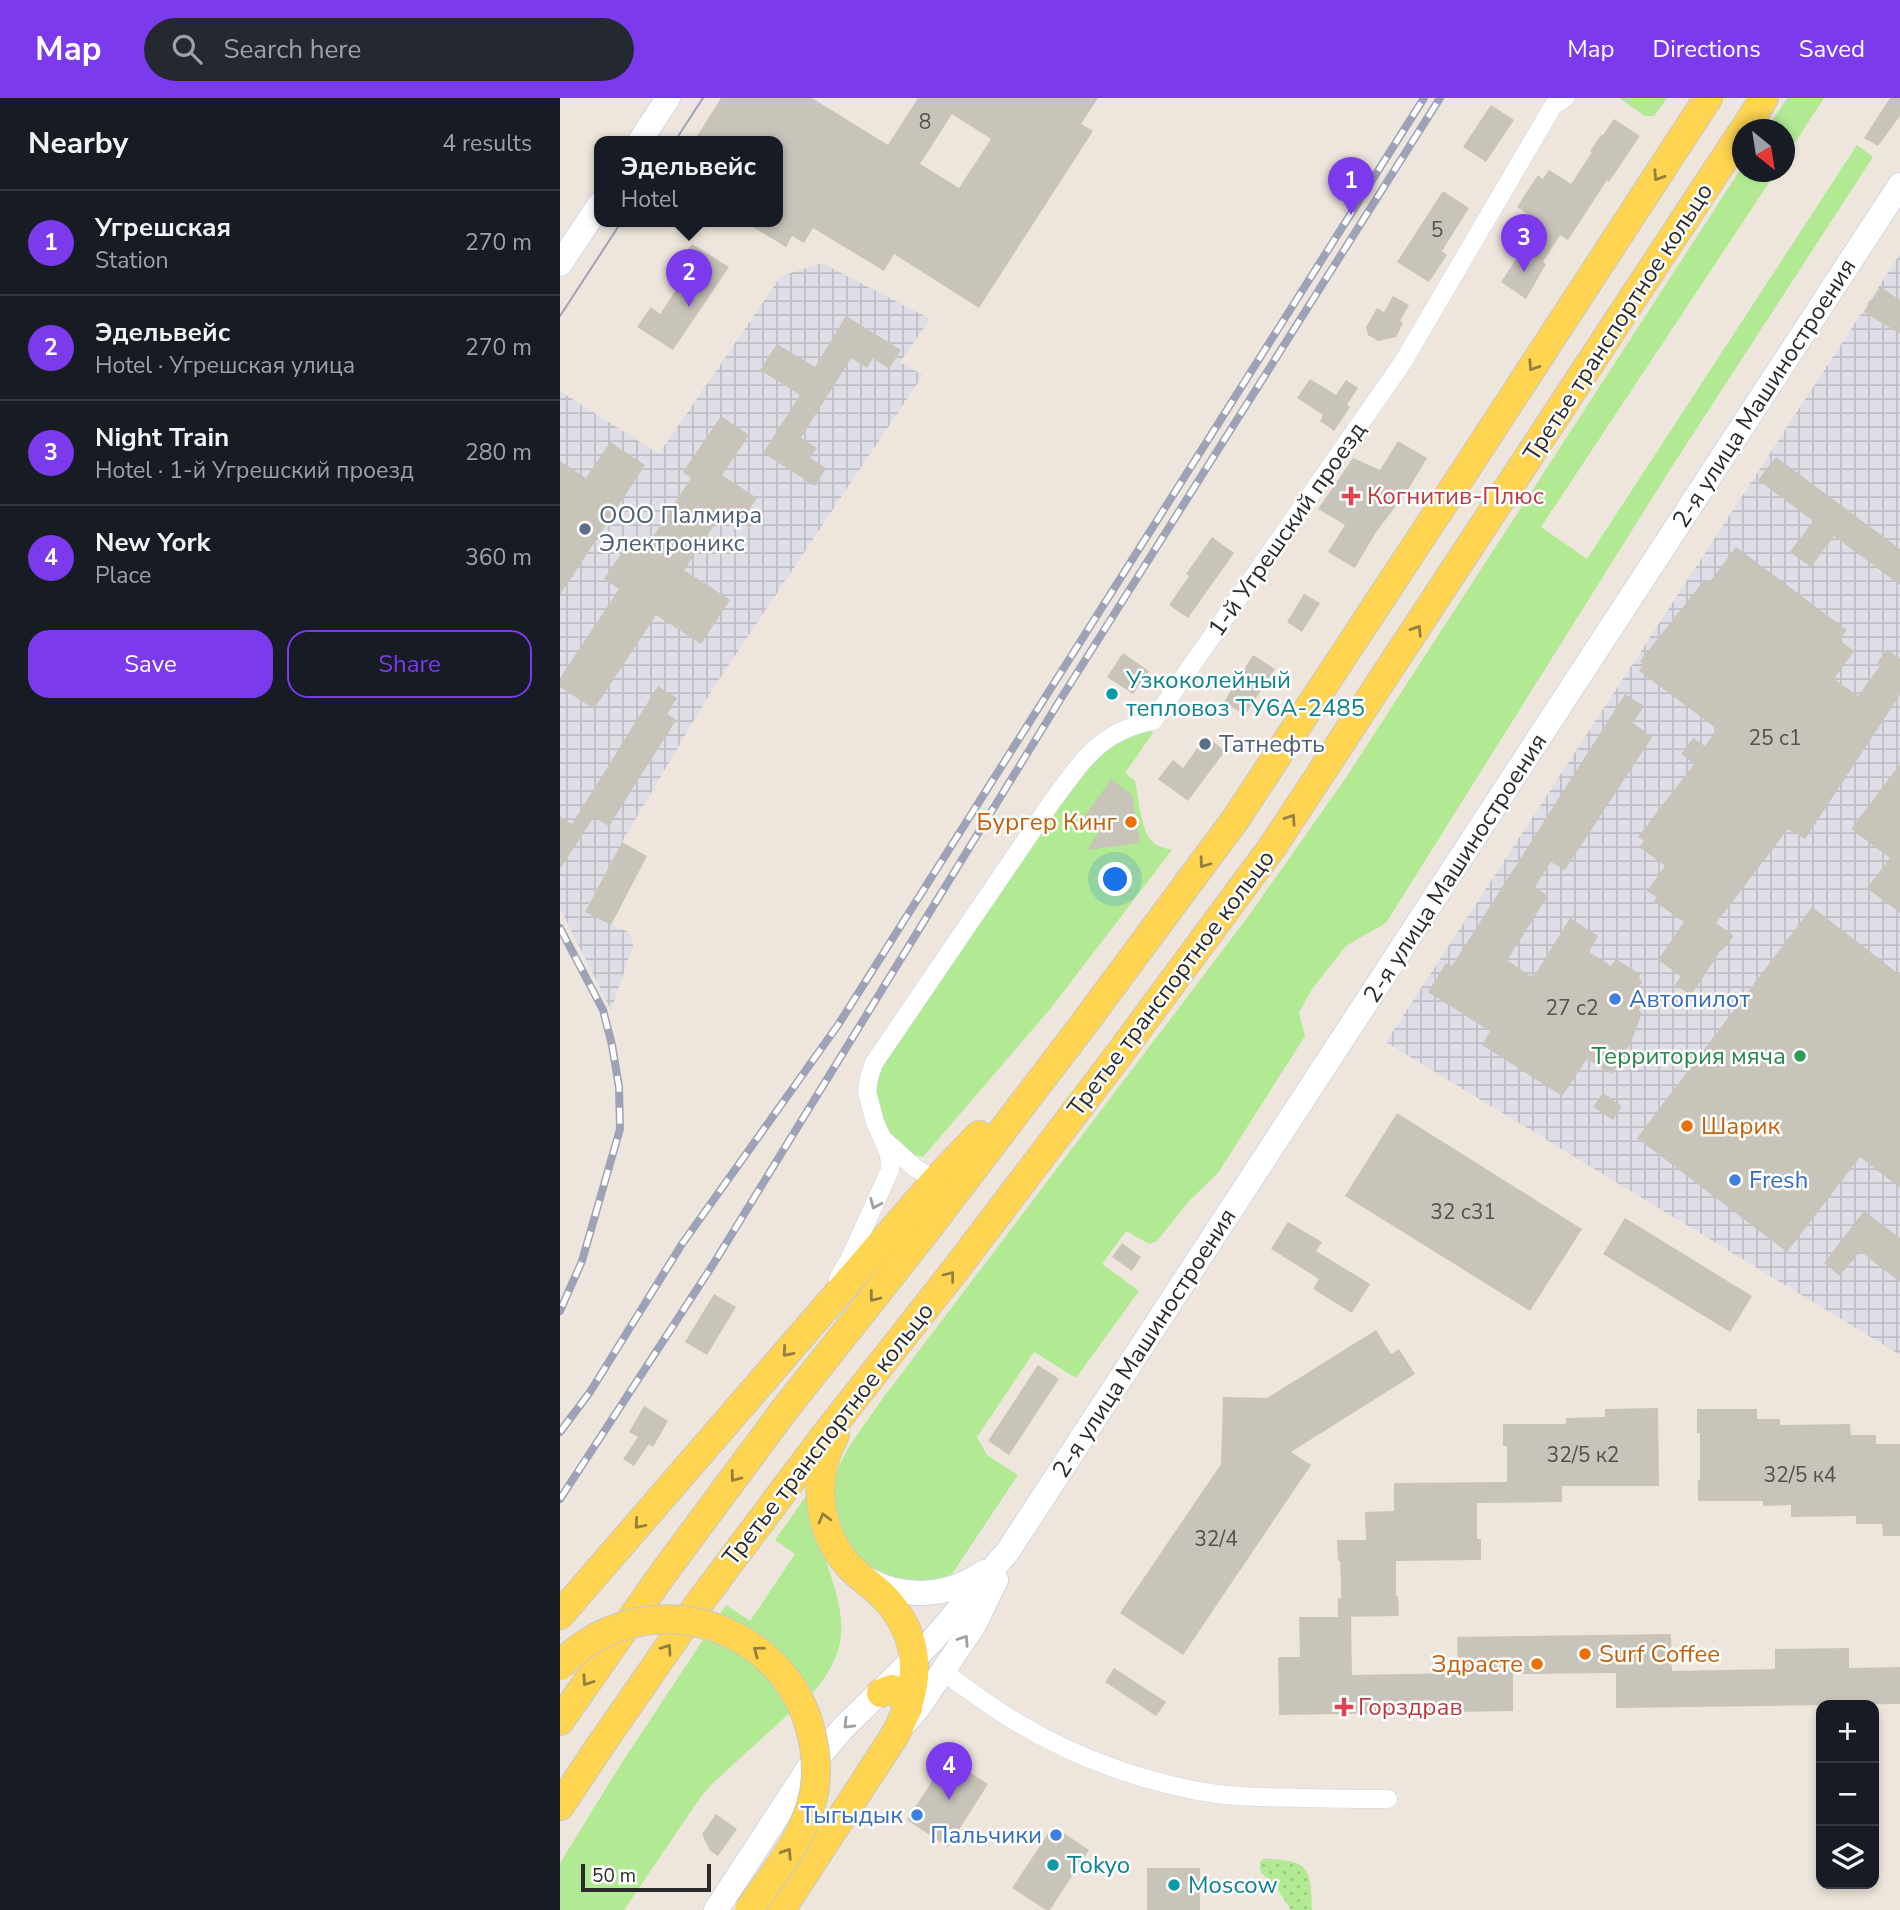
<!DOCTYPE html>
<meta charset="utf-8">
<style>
:root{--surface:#171b24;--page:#242831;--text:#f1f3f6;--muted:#9ea1a6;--line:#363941;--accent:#7c3aed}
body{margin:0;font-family:"Nunito Sans",sans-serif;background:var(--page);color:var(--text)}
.controls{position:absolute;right:21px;bottom:21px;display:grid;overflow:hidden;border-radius:14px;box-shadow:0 4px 10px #0003}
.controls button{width:63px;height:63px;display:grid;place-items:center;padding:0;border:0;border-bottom:2px solid var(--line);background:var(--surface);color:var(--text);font:35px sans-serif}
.compass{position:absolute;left:1172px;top:21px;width:63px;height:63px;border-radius:50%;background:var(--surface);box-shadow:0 4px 10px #0003;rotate:150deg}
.scale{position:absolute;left:21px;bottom:18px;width:130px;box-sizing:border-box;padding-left:7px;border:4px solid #2b2b2b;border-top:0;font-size:19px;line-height:24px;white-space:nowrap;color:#2b2b2b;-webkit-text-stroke:5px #fff;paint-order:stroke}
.you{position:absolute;left:556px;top:782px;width:24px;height:24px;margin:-18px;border:5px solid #fff;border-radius:50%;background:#1a73e8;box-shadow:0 0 0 10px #1a73e833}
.badge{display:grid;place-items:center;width:46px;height:46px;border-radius:50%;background:var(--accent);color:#fff;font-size:23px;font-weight:700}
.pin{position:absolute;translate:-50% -58px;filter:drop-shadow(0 2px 4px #0008)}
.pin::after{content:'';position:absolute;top:37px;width:24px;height:21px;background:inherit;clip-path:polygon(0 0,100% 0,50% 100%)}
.popup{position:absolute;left:34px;top:38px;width:189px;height:91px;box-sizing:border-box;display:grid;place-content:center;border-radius:14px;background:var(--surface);filter:drop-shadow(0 2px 5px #0005);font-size:23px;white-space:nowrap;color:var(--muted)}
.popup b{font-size:26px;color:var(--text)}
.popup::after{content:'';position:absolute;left:50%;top:100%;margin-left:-14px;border:14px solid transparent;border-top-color:var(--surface)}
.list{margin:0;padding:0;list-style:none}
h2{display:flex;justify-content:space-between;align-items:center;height:91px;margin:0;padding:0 28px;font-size:30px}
h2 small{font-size:23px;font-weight:400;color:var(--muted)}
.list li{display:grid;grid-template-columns:46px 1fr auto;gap:21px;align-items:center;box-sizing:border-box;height:105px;padding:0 28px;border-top:2px solid var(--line)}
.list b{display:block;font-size:26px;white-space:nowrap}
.list p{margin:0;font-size:23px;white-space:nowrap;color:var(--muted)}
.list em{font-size:23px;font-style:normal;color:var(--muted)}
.actions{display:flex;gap:14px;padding:21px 28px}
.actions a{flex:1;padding:16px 0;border:2px solid var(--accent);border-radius:21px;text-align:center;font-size:24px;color:var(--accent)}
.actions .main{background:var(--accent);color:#fff}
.icon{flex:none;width:38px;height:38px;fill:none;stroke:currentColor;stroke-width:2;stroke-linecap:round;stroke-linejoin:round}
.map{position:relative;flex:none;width:1340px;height:1812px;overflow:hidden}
header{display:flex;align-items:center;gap:42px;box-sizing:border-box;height:98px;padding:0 35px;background:var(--accent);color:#fff}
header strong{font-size:33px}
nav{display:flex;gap:38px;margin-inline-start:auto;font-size:24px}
.search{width:490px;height:63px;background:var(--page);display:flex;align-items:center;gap:18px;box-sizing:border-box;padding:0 24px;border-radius:38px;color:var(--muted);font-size:26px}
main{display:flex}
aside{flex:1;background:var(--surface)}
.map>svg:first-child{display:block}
</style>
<header>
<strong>Map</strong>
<div class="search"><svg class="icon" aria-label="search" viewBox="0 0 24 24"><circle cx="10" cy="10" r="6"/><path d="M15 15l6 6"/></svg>Search here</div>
<nav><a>Map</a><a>Directions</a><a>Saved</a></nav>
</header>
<main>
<aside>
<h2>Nearby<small>4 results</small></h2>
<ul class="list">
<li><span class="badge">1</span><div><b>Угрешская</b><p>Station</p></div><em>270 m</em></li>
<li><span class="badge">2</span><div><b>Эдельвейс</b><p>Hotel · Угрешская улица</p></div><em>270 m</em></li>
<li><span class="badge">3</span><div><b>Night Train</b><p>Hotel · 1-й Угрешский проезд</p></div><em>280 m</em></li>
<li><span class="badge">4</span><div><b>New York</b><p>Place</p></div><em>360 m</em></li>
</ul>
<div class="actions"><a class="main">Save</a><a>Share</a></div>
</aside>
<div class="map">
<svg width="1340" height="1812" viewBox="0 0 1340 1812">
<defs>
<pattern id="industrial-grid" width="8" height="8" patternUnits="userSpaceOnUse" patternTransform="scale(1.75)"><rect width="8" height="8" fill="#dfdde6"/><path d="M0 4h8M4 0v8" fill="none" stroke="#c0bec5"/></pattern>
<pattern id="park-dots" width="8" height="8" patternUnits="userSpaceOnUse" patternTransform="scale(1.75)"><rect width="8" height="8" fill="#b1ea93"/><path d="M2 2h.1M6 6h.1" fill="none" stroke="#98c97f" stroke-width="1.8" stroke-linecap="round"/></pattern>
</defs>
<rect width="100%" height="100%" fill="#eee6dc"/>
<g fill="url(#industrial-grid)">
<polygon points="1340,156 1340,1257 826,944"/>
<polygon points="262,165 370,221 340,264 363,277 152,592 62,744 25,813 70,835 73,848 51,912 0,810 0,293 99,356 221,178"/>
</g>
<g fill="#b1ea93">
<polygon points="1059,0 1107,0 1094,18 1085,18"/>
<polygon points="1227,0 1264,0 1225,60 1224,32 1207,31"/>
<polygon points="1297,47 1313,59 1111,370 826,825 786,848 752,891 739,915 745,938 658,1075 630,1102 597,1143 589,1146 566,1133 542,1166 579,1193 516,1280 474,1254 417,1339 427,1357 458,1377 388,1482 362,1488 305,1471 278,1434 273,1388 279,1368 290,1347 323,1300 687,820 785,681 1182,69 1182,74 1216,74 981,429 1027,461"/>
<path d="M 588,630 L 593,635 L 565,675 L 575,683 C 579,699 580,731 592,743 C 597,749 604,750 612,752 L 491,910 L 363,1059 C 339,1056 320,1027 315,1004 C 312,992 316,978 321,967 L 537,654 Z"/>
<path d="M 249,1394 C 254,1413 257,1434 263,1453 C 280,1508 297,1541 256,1591 L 153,1685 L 140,1700 L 64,1812 L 0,1812 L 0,1765 L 61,1666 L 166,1507 L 190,1523 L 235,1456 L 215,1442 Z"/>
</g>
<path fill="url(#park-dots)" d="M 704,1761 C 749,1762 751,1768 752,1812 L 731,1812 L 716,1789 L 700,1773 L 700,1764 Z"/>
<g fill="#c9c4ba" fill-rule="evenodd">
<path d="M 161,0 L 252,0 L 328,47 L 358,0 L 538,0 L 521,26 L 533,33 L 419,210 L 334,156 L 324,173 L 253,130 L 244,145 L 232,138 L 226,149 L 183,123 L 218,123 L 218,43 L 134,43 ZM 392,16 L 431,41 L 399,90 L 360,66 Z"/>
<polygon points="1330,0 1340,0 1340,18 1318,48 1304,40"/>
<polygon points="931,7 954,22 926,64 903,49"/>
<polygon points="1054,21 1080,38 1049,84 1047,82 1008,142 1000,137 983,164 986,166 966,201 941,184 963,151 967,153 984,127 957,109 978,77 983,81 989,72 1011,86 1032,54 1030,53 1042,36 1043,37"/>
<polygon points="883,93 909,110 882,153 887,157 869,184 837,164"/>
<polygon points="132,146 169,169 113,252 77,229 91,209 100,216 130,171 119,164"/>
<polygon points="1320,189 1340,202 1340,236 1304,214"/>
<polygon points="833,198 849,207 840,223 843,225 836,239 818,243 808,237 806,229 817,210 824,214"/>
<polygon points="286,218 341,252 329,271 313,260 307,270 291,260 241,340 257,350 250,360 266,370 255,388 203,355 240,297 200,272 217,246 255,269"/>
<polygon points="750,281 776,297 786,282 798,290 787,307 790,309 774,333 760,323 763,317 737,300"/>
<polygon points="161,318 189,337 162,377 197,400 178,429 161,417 124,472 170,502 141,546 96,517 34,611 0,589 0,580 59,491 44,481 73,438 87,448 131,380 123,374"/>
<polygon points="838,343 867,360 846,395 816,434 795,470 768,454 785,427 758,411 793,360 820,372"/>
<polygon points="50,344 85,367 0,497 0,363 26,380"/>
<polygon points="1216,359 1340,451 1340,487 1274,438 1251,469 1230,454 1253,423 1198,382"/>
<polygon points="652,439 674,455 628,520 609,507 629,478 626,476"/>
<polygon points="1176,449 1287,532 1279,542 1294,553 1274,581 1298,598 1320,568 1317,565 1327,551 1340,561 1340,597 1245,741 1228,731 1156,825 1174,838 1162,853 1161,852 1131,897 1115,887 1121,878 1098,862 1124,824 1094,803 1097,799 1087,793 1105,768 1079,749 1084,743 1078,739 1134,666 1121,656 1133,640 1145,648 1157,631 1079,573 1083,566 1080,563 1145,481 1149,485"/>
<polygon points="744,496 760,505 742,534 727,524"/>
<polygon points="563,555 589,573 573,596 547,579"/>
<polygon points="693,557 715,571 685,617 664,604"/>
<polygon points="98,588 117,600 107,616 116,622 49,728 34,719 0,771 0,718 12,726"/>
<polygon points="1065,596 1084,608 1073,625 1092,639 1005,772 991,764 975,789 988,798 947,862 973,880 1010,820 1038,838 1029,854 1051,868 1056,861 1080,876 1079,879 1082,884 1072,900 1081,906 1079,913 1082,915 1071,945 1052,976 1027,961 1002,998 922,947 930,933 868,894 886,865 892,868"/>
<polygon points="646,638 665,653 628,703 598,681 613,662 623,670"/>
<polygon points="1340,666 1340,815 1307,790 1330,760 1291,731"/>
<polygon points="551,681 572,697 580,745 527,752 539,734 522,722"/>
<polygon points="62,744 87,758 51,827 25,814"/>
<polygon points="1252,809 1340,877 1340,1090 1300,1059 1227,1154 1077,1040"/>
<polygon points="1043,995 1062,1008 1053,1022 1033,1009"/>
<polygon points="837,1015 1022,1131 970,1213 785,1098"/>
<polygon points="1304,1113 1340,1140 1340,1184 1300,1153 1280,1178 1264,1165"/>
<polygon points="1065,1120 1192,1198 1170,1234 1043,1156"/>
<polygon points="728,1124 762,1144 756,1153 810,1186 792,1215 753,1191 759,1181 711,1151"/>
<polygon points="562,1145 581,1159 572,1173 552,1159"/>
<polygon points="154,1196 176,1209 147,1257 125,1244"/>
<polygon points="816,1232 831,1256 839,1251 855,1276 731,1354 751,1367 623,1557 560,1515 661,1366 663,1299 707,1300"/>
<polygon points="478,1267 499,1281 449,1357 428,1343"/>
<polygon points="84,1308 108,1323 93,1349 89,1346 74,1368 63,1361 78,1339 69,1334"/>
<polygon points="1098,1310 1099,1388 1002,1388 1002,1404 917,1405 917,1441 921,1441 921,1462 836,1463 836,1498 838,1498 839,1518 778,1519 778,1500 781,1500 781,1482 780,1463 778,1463 777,1442 806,1442 805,1414 834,1413 834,1385 947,1384 947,1348 943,1348 943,1326 1006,1326 1006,1320 1045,1319 1045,1311"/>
<polygon points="1137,1311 1197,1311 1197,1321 1220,1321 1220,1327 1290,1326 1291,1337 1316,1337 1316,1346 1340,1346 1340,1438 1323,1438 1322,1426 1296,1426 1296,1418 1231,1419 1231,1407 1203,1408 1203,1403 1138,1403 1138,1382 1140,1382 1140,1335 1137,1335"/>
<polygon points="739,1519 791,1519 792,1577 898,1575 897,1539 1111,1536 1112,1573 1215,1571 1215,1551 1289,1550 1289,1570 1340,1569 1340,1606 1056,1610 1056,1575 953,1576 953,1613 719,1617 718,1559 740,1559"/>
<polygon points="554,1570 606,1604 596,1618 545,1584"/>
<polygon points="387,1660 428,1686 388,1749 347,1722"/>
<polygon points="156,1716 177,1731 158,1758 150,1753 142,1736"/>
<polygon points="493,1728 529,1752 490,1812 486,1812 452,1790"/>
<rect x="587" y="1770" width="53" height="42"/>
</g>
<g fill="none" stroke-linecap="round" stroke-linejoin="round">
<g stroke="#d1d5e5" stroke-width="19">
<g id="street">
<polyline points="324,1042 355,1070 376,1082"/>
<path d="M 278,1181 L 290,1160 L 330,1072 L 329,1056 L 315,1024 L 307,994 L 309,980 L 314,965 L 491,705 C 521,665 539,633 593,623 L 843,264 L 993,8 L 1005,0"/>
<path d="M 383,1574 C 408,1591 432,1610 458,1625 C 518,1661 588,1686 657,1696 C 688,1700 718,1699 748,1700 C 775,1701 801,1701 828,1701"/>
</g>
</g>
<g stroke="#d1d5e5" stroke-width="26">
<g id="secondary">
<polyline points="80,43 108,0"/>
<polyline points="0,166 40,106"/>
<path d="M 307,1481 C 343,1502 390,1499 424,1474"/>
<polyline points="345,1625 358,1610 414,1527 436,1482"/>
<polyline points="156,1812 248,1671 283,1630 372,1543 448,1453 1340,87"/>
</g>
</g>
<g stroke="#c8c8c8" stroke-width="30">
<g id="primary">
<polyline points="1184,32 1204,0"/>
<polyline points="0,1517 376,1082 419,1037"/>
<polyline points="321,1595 332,1591 341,1596 348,1610"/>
<polyline points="0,1623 102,1477 225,1311 359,1142 520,931 675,722 880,411 1148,0"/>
<polyline points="0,1708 40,1648 140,1504 263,1340 396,1171 557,959 713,748 1182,34"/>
<path d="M 221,1812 L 335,1637 C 361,1589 364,1541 324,1499 C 313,1488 299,1479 288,1467 C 256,1431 252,1378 275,1337"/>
</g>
</g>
<use href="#street" stroke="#fff" stroke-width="18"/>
<use href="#secondary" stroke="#fff" stroke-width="24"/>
<use href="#primary" stroke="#fed451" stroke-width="28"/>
<g stroke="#9ea2b7" stroke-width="2">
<polyline points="115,43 143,0"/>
<polyline points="0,218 62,123"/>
</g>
<g stroke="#9ea2b7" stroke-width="8">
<g id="rail">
<polyline points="0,830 43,912 52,947 59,989 60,1031 22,1163 0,1213"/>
<polyline points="0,1334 30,1294 122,1146 278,927 864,0"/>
<polyline points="0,1401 154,1165 500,602 880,0"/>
</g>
</g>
<use href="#rail" stroke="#fff" stroke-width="5" stroke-dasharray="16" stroke-linecap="butt"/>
<g stroke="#c8c8c8" stroke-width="30" stroke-linecap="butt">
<path id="primary-bridge" d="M 0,1568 C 13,1553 29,1542 47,1534 C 130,1496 230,1546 251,1634 C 257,1658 258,1684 251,1707 C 240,1745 211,1779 189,1812"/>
</g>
<use href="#primary-bridge" stroke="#fed451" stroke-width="28"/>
</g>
<defs><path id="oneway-chevron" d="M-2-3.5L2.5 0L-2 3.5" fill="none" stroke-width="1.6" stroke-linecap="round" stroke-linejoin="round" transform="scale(1.75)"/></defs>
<g stroke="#94803e">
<use href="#oneway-chevron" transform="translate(1098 78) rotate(123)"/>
<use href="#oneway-chevron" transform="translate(973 268) rotate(123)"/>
<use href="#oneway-chevron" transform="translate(857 532) rotate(-57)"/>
<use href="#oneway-chevron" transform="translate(731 721) rotate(-56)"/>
<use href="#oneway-chevron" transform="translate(644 765) rotate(126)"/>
<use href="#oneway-chevron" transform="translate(390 1178) rotate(-52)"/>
<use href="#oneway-chevron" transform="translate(314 1199) rotate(128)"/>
<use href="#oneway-chevron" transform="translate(227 1254) rotate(131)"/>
<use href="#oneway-chevron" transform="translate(175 1379) rotate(127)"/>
<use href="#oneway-chevron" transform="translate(264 1420) rotate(-105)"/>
<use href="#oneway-chevron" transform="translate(79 1426) rotate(131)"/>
<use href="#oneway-chevron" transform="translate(107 1551) rotate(-55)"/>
<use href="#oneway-chevron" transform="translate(198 1553) rotate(-143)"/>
<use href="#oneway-chevron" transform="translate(27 1583) rotate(124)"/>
<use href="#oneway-chevron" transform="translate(227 1755) rotate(-57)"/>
</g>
<g stroke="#a0a0a0">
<use href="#oneway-chevron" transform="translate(315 1106) rotate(114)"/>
<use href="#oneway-chevron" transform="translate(404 1542) rotate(-56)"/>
<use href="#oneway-chevron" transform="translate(288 1626) rotate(135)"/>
</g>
<g fill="#e0444e" stroke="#fff" stroke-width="2.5">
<path d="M787.5 387.5h7v7h7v7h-7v7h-7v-7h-7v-7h7z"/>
<path d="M780.5 1598.5h7v7h7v7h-7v7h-7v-7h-7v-7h7z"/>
</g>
<g fill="#5c6f8a" stroke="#fff" stroke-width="2.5">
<circle cx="25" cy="431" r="7"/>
<circle cx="645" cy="646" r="7"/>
</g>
<g fill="#0f9aa8" stroke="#fff" stroke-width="2.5">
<circle cx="552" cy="596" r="7"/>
<circle cx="493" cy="1767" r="7"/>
<circle cx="614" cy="1787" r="7"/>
</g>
<g fill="#e8710a" stroke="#fff" stroke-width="2.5">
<circle cx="571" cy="724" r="7"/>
<circle cx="1127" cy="1028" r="7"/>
<circle cx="1025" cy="1556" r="7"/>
<circle cx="977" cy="1566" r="7"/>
</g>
<g fill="#3f7fe0" stroke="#fff" stroke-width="2.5">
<circle cx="1055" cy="901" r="7"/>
<circle cx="1175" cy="1082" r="7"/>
<circle cx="357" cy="1717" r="7"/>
<circle cx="496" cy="1737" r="7"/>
</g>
<circle fill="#2e9e5b" stroke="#fff" stroke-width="2.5" cx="1240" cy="958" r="7"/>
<g text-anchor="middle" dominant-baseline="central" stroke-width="5" stroke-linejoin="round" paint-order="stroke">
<g font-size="21" fill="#52514f">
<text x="365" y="24">8</text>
<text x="877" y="132">5</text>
<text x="1215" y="640">25 с1</text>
<text x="1012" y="910">27 с2</text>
<text x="903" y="1114">32 с31</text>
<text x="1023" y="1357">32/5 к2</text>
<text x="1240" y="1377">32/5 к4</text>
<text x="656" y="1441">32/4</text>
</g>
<g font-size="24" fill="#2b2b2b" stroke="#fff">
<text transform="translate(1058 224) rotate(-57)">Третье транспортное кольцо</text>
<text transform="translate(1204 295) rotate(-57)">2-я улица Машиностроения</text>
<text transform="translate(727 431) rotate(-55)">1-й Угрешский проезд</text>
<text transform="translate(895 770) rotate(-57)">2-я улица Машиностроения</text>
<text transform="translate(611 885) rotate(-53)">Третье транспортное кольцо</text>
<text transform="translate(584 1245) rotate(-57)">2-я улица Машиностроения</text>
<text transform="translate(268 1336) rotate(-52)">Третье транспортное кольцо</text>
</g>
<g font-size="24" fill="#be3a42" stroke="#fff" text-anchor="start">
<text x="807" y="398">Когнитив-Плюс</text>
<text x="798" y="1609">Горздрав</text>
</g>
<g font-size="24" fill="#4e5e75" stroke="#fff" text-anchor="start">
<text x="39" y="417">ООО Палмира<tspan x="39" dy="28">Электроникс</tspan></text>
<text x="659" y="646">Татнефть</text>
</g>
<g font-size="24" fill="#0d838f" stroke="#fff" text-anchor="start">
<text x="566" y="582">Узкоколейный<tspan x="566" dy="28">тепловоз ТУ6А-2485</tspan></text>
<text x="507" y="1767">Tokyo</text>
<text x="628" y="1787">Moscow</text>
</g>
<g font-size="24" fill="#c56008" stroke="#fff" text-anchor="end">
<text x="557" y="724">Бургер Кинг</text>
<text x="1141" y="1028" text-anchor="start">Шарик</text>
<text x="1039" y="1556" text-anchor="start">Surf Coffee</text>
<text x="963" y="1566">Здрасте</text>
</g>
<g font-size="24" fill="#366cbe" stroke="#fff" text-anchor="start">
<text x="1069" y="901">Автопилот</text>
<text x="1189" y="1082">Fresh</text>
<text x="343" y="1717" text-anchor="end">Тыгыдык</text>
<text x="482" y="1737" text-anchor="end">Пальчики</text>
</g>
<g font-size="24" fill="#27864d" stroke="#fff" text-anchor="end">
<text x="1226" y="958">Территория мяча</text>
</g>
</g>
</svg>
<div class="controls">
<button>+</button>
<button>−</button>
<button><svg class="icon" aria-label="layers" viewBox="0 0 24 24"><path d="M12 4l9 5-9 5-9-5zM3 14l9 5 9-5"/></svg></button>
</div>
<svg class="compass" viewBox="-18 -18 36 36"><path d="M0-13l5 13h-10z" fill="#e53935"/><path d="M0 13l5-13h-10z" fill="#9ea1a6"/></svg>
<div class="scale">50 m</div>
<div class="you"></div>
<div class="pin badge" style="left:791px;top:117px">1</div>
<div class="pin badge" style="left:129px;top:209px">2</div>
<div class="popup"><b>Эдельвейс</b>Hotel</div>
<div class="pin badge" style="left:964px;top:174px">3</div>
<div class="pin badge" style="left:389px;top:1702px">4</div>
</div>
</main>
